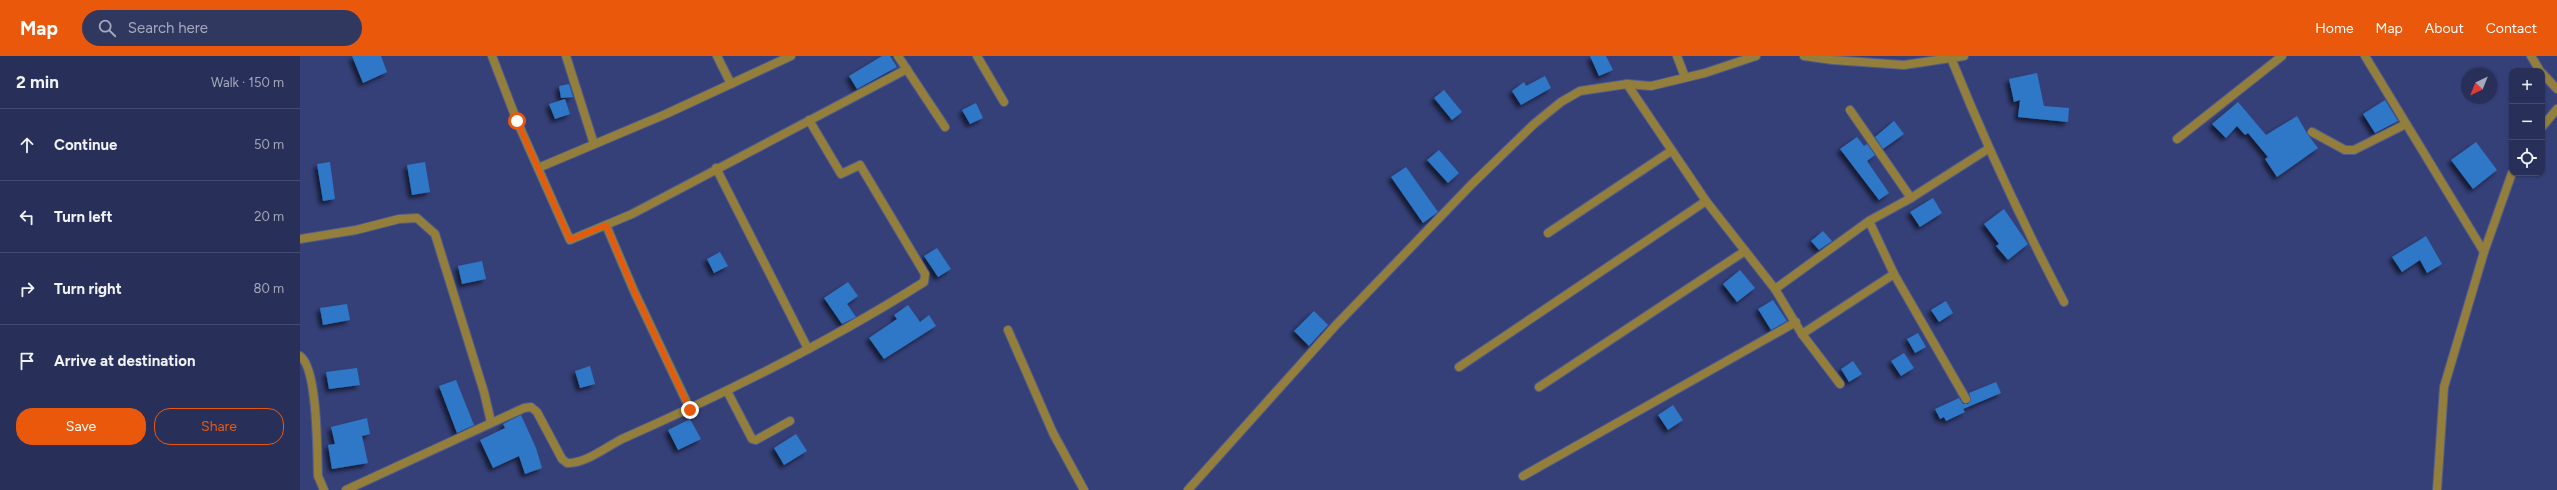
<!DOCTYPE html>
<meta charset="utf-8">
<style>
:root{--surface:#28305a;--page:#303860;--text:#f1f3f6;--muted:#a5a9bb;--line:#444b70;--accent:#ea580c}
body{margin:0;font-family:Figtree,sans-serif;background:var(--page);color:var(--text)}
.controls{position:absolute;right:12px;top:12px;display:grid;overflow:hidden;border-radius:8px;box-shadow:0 1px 3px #0004}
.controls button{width:36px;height:36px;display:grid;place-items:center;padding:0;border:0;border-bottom:1px solid var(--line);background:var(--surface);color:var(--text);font:20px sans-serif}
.compass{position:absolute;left:2161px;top:12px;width:36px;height:36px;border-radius:50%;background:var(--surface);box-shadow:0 1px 3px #0004;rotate:223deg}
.stop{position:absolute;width:12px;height:12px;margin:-9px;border:3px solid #ea580c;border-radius:50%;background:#fff}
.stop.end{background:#ea580c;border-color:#fff;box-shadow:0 1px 4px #0008}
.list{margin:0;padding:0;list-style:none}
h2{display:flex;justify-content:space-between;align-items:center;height:52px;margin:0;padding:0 16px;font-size:17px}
h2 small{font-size:13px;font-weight:400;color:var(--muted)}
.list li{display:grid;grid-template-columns:26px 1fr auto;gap:12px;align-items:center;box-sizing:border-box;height:72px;padding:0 16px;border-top:1px solid var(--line)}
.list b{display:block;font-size:15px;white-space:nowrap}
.list em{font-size:13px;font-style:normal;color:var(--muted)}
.actions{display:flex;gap:8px;padding:12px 16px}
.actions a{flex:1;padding:9px 0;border:1px solid var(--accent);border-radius:16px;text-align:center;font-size:14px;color:var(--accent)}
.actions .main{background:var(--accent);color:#fff}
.icon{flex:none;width:22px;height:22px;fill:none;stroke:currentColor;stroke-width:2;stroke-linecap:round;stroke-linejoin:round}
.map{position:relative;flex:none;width:2257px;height:434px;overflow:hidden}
header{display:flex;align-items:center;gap:24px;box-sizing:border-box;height:56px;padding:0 20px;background:var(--accent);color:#fff}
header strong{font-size:19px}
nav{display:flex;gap:22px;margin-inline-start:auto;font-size:14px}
.search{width:280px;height:36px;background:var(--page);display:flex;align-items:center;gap:10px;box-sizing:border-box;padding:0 14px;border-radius:22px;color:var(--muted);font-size:15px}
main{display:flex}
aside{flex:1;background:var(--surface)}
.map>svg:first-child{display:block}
</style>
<header>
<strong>Map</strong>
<div class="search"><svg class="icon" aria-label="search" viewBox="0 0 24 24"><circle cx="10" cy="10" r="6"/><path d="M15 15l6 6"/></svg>Search here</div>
<nav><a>Home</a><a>Map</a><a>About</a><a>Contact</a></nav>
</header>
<main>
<aside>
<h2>2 min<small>Walk · 150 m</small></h2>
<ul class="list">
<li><svg class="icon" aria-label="ahead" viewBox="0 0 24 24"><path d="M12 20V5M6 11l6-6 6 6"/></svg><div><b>Continue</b></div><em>50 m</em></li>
<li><svg class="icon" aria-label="left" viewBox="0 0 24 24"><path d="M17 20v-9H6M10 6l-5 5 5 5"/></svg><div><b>Turn left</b></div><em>20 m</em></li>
<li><svg class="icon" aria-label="right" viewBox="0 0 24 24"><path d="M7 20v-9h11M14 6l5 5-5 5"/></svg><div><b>Turn right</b></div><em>80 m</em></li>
<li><svg class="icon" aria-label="arrive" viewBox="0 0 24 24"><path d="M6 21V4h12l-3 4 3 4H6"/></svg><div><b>Arrive at destination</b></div></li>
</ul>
<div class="actions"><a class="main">Save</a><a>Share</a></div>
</aside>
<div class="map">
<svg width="2257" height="434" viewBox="0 0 2257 434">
<defs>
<filter id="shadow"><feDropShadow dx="-3.5" dy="3.5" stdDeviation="2" flood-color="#0009"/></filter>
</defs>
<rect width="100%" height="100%" fill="#354078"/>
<g fill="#2f78c7" filter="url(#shadow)">
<polygon points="52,0 81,0 87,16 63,27"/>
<polygon points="582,0 590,0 597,11 557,33 549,20"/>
<polygon points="1290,0 1306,0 1313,14 1299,20"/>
<polygon points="1737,17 1744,50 1769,52 1768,66 1718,61 1720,44 1714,46 1709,23"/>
<polygon points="1245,20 1251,32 1221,49 1212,35 1224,26 1226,30"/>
<polygon points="269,28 273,41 261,42 259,30"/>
<polygon points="1144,34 1162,56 1152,64 1134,42"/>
<polygon points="265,43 270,58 255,63 249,48"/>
<polygon points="2085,44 2098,65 2075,77 2063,58"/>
<polygon points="1938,46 1966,79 1997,60 2008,79 2018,92 1977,121 1965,103 1968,101 1948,77 1945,79 1937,70 1926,82 1912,68"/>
<polygon points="676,47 683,62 670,68 662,54"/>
<polygon points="1594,65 1604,78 1583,93 1575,81"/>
<polygon points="1557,81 1564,90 1567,88 1575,99 1567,105 1589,137 1579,144 1540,93"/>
<polygon points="2176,86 2197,114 2173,133 2151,104"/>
<polygon points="1139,94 1159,117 1148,127 1127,104"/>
<polygon points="30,106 35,143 23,145 17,108"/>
<polygon points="125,106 130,136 112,139 107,109"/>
<polygon points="1106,111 1138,156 1123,167 1091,121"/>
<polygon points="1633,142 1642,157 1620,171 1610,156"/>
<polygon points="1704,153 1728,188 1708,204 1696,190 1699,188 1684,168"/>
<polygon points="1523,175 1532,185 1519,194 1511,185"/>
<polygon points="2126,180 2142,208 2127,217 2120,204 2102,216 2092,201"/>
<polygon points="637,192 651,213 638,221 624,200"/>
<polygon points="420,196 428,210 414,217 407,203"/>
<polygon points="182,205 186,223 162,228 158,210"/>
<polygon points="1440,214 1455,232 1437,246 1423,228"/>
<polygon points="548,226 558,240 547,248 556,261 542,268 524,242"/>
<polygon points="1473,244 1487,265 1471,274 1458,253"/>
<polygon points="1646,245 1653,257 1639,266 1631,254"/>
<polygon points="47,248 50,264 23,269 20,252"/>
<polygon points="608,249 620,266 629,259 636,270 584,303 569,282 597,263 594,259"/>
<polygon points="1014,255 1028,269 1009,290 994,275"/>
<polygon points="1618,277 1626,291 1615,297 1607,283"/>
<polygon points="1604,297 1614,312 1601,320 1591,305"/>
<polygon points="1553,305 1562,318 1549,326 1541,313"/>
<polygon points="290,310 295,328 280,332 275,315"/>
<polygon points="57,312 60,329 29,333 26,316"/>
<polygon points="156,324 174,369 157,377 139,330"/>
<polygon points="1696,326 1701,337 1663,353 1665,356 1646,365 1644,361 1640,363 1635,353 1659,342 1663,348 1668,348 1671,343 1669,337"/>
<polygon points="1373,349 1383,364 1368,374 1358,359"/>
<polygon points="221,359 236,392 242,412 225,418 219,400 193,412 180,384 205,372 203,368"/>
<polygon points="67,362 70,378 62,380 68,407 32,413 28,389 35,388 31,371"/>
<polygon points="390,363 401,383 378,394 368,374"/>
<polygon points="496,378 507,395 484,409 474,392"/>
</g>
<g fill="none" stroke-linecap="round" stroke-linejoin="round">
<g stroke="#505b8d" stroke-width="10">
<g id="minor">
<polyline points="192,0 217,65 270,184 332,158 607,13"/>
<polyline points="266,0 294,88"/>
<polyline points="417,0 431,28"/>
<polyline points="598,0 645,71"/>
<polyline points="677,0 704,46"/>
<polyline points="1377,0 1385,21"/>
<polyline points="1504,0 1533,4 1604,9 1664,0"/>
<polyline points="2065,0 2184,196"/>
<polyline points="2231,0 2240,15"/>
<path d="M 1651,2 C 1685,86 1722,166 1764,246"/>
<polyline points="2242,17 2257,33"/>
<polyline points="1327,28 1406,145 1475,233 1502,278 1540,328"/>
<polyline points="1550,54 1611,142"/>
<polyline points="2012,76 2045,94 2054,94 2106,68"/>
<polyline points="1877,83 1982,0"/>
<polyline points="238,112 366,58 491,0"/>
<polyline points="416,112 508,293"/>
<polyline points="1569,165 1594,218 1666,343"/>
<polyline points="306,169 334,235 390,353"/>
<polyline points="1248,177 1371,95"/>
<polyline points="0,183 56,174 99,163 117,162 135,178 184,336 191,366"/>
<polyline points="1475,233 1569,165 1611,142 1688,93"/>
<polyline points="708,274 753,377 784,434"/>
<polyline points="1502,278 1594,218"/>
<polyline points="1159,311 1406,145"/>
<polyline points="1239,331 1445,195"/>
<polyline points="427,335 452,383 456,384 490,365"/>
<polyline points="1223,420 1496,266"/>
<path d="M 46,434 L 224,352 L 231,351 L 237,356 L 262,403 L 267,407 C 285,408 306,391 322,383 C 426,337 528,287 624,226 L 625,218 L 560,109 L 541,118 L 509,64"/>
<polyline points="888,434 1036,269 1173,127 1234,68 1261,46 1280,35 1327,28 1351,30 1405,17 1456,0"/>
</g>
</g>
<g stroke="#505b8d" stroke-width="10">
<g id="tertiary">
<polyline points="2242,71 2257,53"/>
<path d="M 0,300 C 18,312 17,397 18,420 L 24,434"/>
<polyline points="2137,434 2144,331 2184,196 2212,117"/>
</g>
</g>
<use href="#minor" stroke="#937f3b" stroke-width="8"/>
<use href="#tertiary" stroke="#937f3b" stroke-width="8"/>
</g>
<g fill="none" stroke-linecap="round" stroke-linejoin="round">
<polyline stroke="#ea580c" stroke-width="5" points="217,65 270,184 306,169 334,235 390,354"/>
</g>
</svg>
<div class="controls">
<button>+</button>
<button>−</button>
<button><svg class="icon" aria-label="locate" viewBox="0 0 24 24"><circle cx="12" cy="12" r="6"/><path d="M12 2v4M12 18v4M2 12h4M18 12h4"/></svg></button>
</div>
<svg class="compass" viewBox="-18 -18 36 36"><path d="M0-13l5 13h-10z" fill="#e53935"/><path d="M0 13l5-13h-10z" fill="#a5a9bb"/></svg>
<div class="stop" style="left:217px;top:65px"></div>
<div class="stop end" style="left:390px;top:354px"></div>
</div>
</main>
